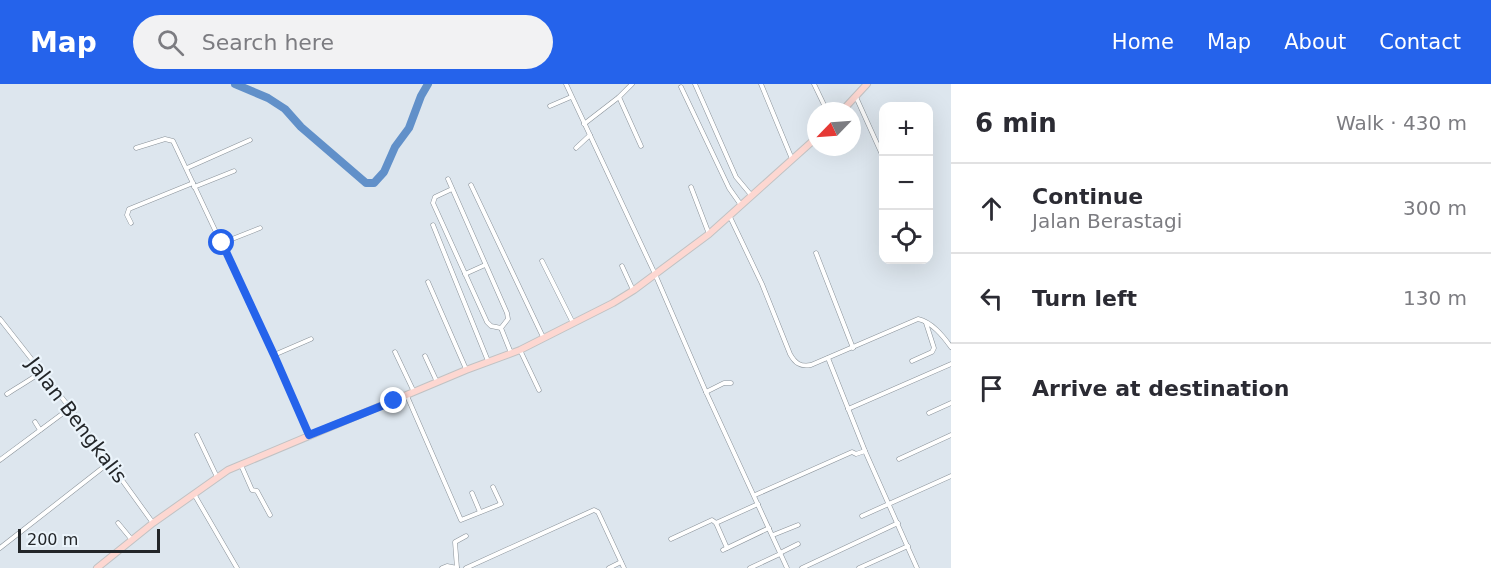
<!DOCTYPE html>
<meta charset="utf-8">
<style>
:root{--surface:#fff;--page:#f2f2f3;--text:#2b2b33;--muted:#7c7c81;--line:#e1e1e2;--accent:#2563eb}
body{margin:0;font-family:"DejaVu Sans",sans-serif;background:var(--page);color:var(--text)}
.controls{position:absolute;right:18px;top:18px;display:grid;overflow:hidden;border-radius:12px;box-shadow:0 6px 24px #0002}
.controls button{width:54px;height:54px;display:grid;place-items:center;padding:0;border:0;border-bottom:2px solid var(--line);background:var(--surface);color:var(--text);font:30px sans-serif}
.compass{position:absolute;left:807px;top:18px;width:54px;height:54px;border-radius:50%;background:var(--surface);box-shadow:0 6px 24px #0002;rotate:245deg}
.scale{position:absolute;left:18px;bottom:15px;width:142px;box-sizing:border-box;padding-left:6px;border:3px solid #232629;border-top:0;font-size:16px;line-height:21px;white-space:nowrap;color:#232629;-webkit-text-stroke:4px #ebf4fb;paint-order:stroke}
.stop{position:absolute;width:18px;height:18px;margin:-14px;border:4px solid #2563eb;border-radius:50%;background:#fff}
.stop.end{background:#2563eb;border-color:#fff;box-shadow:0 2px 6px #0008}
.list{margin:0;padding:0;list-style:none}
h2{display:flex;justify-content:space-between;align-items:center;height:78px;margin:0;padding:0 24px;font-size:26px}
h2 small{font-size:20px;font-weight:400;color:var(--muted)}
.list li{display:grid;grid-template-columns:39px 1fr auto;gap:18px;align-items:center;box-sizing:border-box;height:90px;padding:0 24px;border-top:2px solid var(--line)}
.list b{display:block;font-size:22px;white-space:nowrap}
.list p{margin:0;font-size:20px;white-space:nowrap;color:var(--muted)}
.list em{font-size:20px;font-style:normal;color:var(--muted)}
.icon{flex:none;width:33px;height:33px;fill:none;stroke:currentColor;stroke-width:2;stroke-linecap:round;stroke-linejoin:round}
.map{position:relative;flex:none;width:951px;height:484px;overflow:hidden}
header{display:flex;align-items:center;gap:36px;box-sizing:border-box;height:84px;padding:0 30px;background:var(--accent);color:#fff}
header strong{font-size:28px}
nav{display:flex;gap:33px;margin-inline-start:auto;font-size:21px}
.search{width:420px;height:54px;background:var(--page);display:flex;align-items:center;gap:15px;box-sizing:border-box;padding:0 21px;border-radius:33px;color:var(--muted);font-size:22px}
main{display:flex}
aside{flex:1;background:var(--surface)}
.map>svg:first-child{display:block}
</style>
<header>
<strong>Map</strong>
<div class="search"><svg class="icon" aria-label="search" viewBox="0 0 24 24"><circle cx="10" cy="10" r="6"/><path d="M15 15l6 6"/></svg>Search here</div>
<nav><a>Home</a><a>Map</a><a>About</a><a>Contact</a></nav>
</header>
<main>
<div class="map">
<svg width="951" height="484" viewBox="0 0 951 484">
<rect width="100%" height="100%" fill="#dde6ee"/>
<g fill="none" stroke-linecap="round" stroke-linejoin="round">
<polyline stroke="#6190c9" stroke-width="8" points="235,0 268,14 285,25 301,43 366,99 374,99 384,88 395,63 409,44 421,12 428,0"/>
<g stroke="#8a9299" stroke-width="5">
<g id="minor">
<polyline points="566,0 655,190 706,308 787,484"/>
<polyline points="695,0 736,93 751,111"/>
<polyline points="761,0 792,75"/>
<polyline points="814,0 827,27"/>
<polyline points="681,3 729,104 741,121"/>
<polyline points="619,13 641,62"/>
<polyline points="856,13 884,75"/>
<polyline points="550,22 571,13"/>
<polyline points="584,40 619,13 632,0"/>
<polyline points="136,64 165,55 173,57 274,271 309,351"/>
<polyline points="576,64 590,51"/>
<polyline points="187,84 250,56"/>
<polyline points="448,95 507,229 508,235 501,244 511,269"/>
<polyline points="471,101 543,253"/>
<polyline points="194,103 234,87"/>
<polyline points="691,103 709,150"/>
<polyline points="452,105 435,113 433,119 487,238 491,242 501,244"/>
<path d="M 730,133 L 762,200 L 790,270 C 795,279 800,283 811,281 L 918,235 C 932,238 943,252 951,263"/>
<polyline points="131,139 127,131 129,125 193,99"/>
<polyline points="433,141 488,277"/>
<polyline points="222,159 260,144"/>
<polyline points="816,169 853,264"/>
<polyline points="542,177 573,239"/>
<polyline points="622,182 633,206"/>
<polyline points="465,190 485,181"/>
<polyline points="428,198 466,285"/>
<polyline points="0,235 70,324 153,439"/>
<polyline points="520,266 539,306"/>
<polyline points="395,268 414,308"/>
<polyline points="274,271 311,255"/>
<polyline points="425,272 437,298"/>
<polyline points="828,274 865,367 917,484"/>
<polyline points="912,277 932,268 934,264 926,239"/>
<polyline points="706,308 724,299 731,299"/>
<path d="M 7,310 C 19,302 29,297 41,288"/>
<polyline points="407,312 461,436 501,420 493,403"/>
<polyline points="848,325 951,280"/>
<polyline points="929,329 951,319"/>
<polyline points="35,338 40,346"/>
<polyline points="197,351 217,393"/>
<polyline points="899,375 951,351"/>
<polyline points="0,376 70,324"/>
<polyline points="241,381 252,406 257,407 270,431"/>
<polyline points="472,409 480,428"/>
<polyline points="194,410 237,484"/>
<polyline points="755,411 852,368 856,370 865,367"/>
<polyline points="862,432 951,392"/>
<polyline points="118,439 132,456"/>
<polyline points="716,439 727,464"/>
<polyline points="773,451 798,441"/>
<polyline points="671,455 712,436 716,439 758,420"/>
<polyline points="0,464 110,378"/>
<polyline points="723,466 769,444"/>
<polyline points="780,469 798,460"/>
<polyline points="442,484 447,482 457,484"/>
<polyline points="457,484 455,458 466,452"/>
<polyline points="466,484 594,426 598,428 624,484"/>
<polyline points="609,484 621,478"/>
<polyline points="750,484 780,470"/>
<polyline points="802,484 898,439"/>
<polyline points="859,484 908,462"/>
</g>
</g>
<g stroke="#c1c2c3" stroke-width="8">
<g id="primary">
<polyline points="842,27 867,0"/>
<polyline points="97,484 153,439 228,386 466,286 520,266 613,219 634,206 709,150 816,54"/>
</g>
</g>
<use href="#minor" stroke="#fff" stroke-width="4"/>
<use href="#primary" stroke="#fdd7d1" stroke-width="6"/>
</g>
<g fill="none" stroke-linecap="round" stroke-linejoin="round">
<polyline stroke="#2563eb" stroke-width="8" points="222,159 274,271 309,351 394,317"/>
</g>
<g text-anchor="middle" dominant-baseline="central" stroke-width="4.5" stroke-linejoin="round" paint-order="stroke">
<g font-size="20" fill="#232629" stroke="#ebf4fb">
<text transform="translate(77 336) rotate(53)">Jalan Bengkalis</text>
</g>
</g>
</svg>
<div class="controls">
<button>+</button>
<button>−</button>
<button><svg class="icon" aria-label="locate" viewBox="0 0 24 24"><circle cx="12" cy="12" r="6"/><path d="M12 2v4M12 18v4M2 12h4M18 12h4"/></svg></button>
</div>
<svg class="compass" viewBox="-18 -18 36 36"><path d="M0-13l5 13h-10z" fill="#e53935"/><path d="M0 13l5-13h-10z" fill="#7c7c81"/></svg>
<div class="scale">200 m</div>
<div class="stop" style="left:222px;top:159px"></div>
<div class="stop end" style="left:394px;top:317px"></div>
</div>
<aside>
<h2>6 min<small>Walk · 430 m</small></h2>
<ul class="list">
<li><svg class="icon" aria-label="ahead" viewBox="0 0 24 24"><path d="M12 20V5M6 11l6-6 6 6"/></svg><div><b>Continue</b><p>Jalan Berastagi</p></div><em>300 m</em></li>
<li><svg class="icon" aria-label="left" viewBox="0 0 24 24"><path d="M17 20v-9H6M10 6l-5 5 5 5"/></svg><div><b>Turn left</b></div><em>130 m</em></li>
<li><svg class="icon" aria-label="arrive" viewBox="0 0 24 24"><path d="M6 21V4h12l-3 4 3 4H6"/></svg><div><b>Arrive at destination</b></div></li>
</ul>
</aside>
</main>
